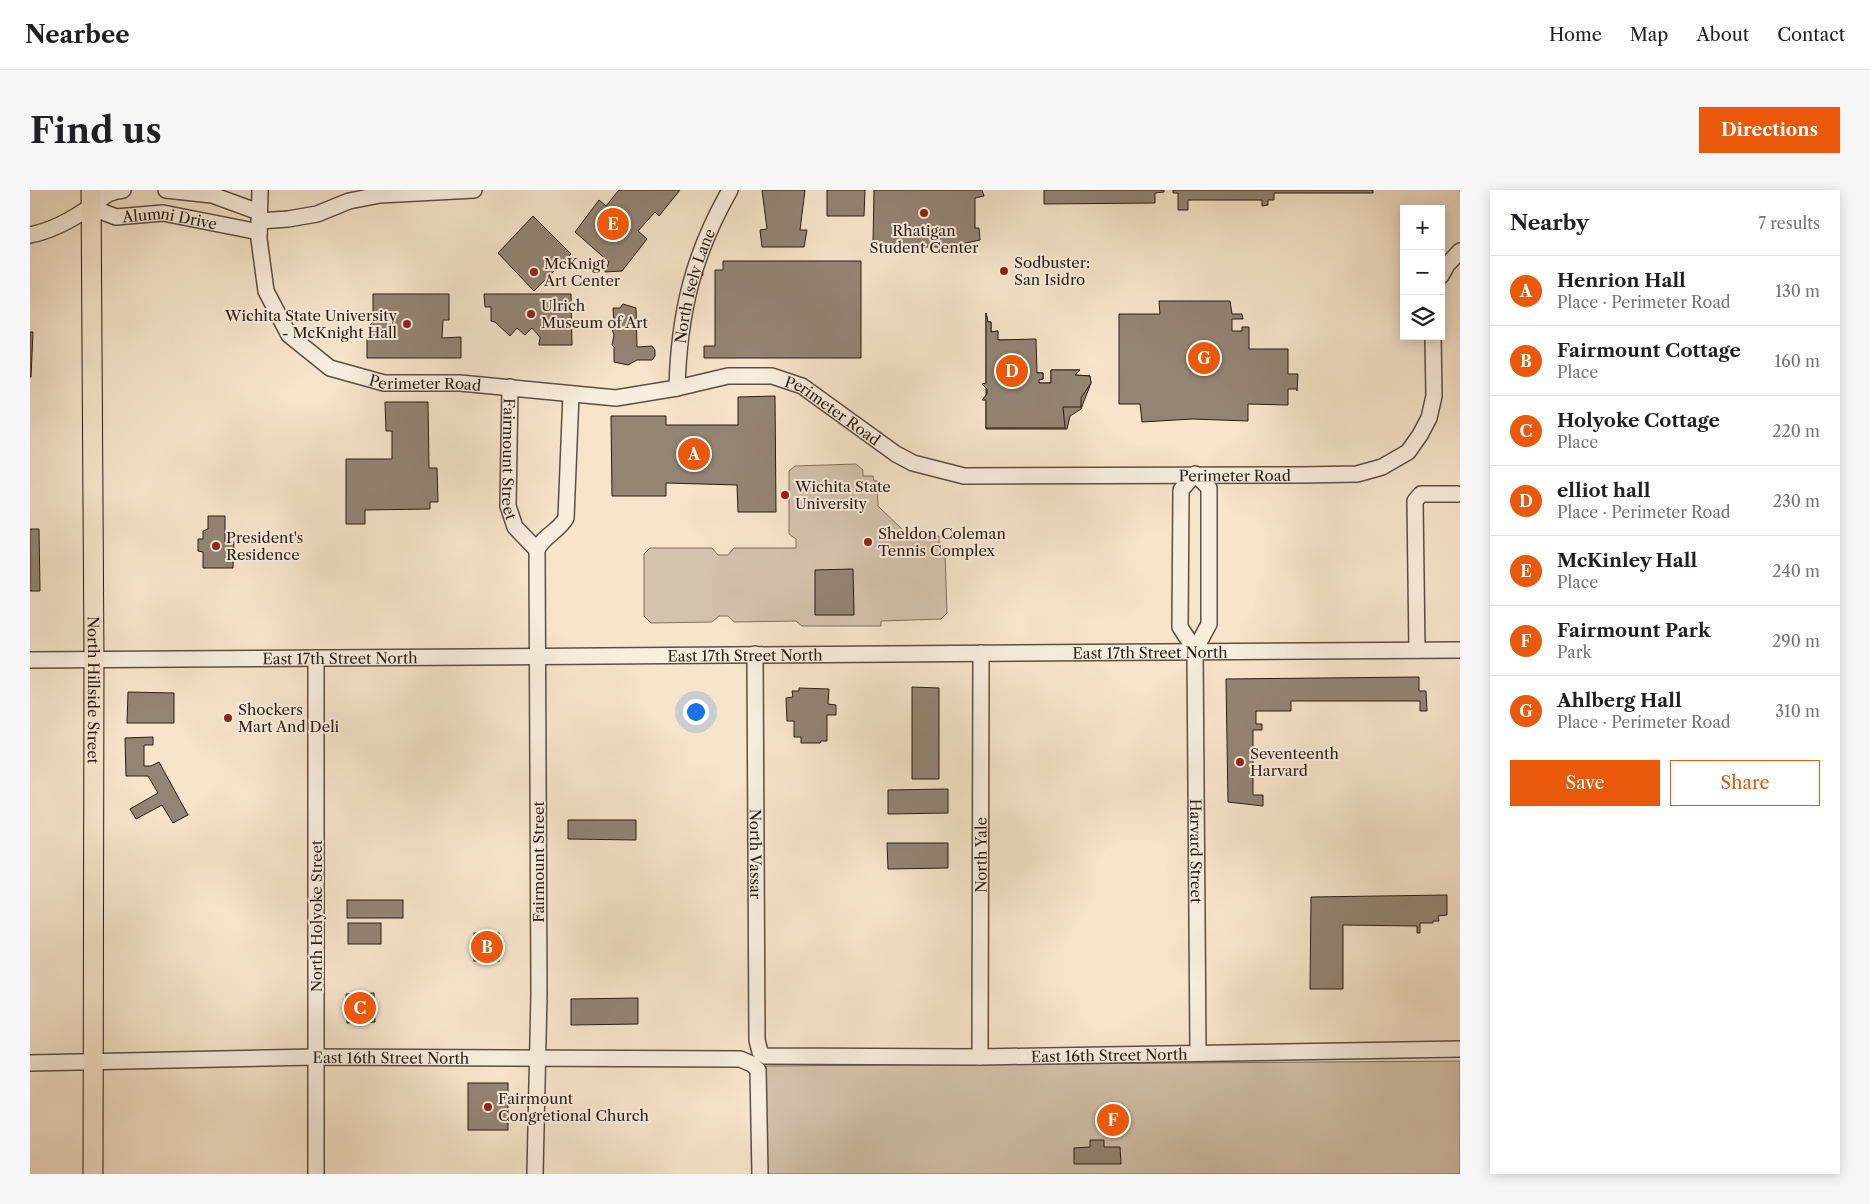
<!DOCTYPE html>
<meta charset="utf-8">
<style>
:root{--surface:#fff;--page:#f6f6f6;--text:#202124;--muted:#757577;--line:#e0e0e0;--accent:#ea580c}
body{margin:0;font-family:"Libre Caslon Text",serif;background:var(--page);color:var(--text)}
.controls{position:absolute;right:15px;top:15px;display:grid;overflow:hidden;border-radius:0px;box-shadow:0 2px 12px #0003}
.controls button{width:45px;height:45px;display:grid;place-items:center;padding:0;border:0;border-bottom:1px solid var(--line);background:var(--surface);color:var(--text);font:25px sans-serif}
.you{position:absolute;left:665px;top:521px;width:18px;height:18px;margin:-12px;border:4px solid #fff;border-radius:50%;background:#1a73e8;box-shadow:0 0 0 8px #1a73e833}
.badge{display:grid;place-items:center;width:32px;height:32px;border-radius:50%;background:var(--accent);color:#fff;font-size:16px;font-weight:700}
.pin{position:absolute;translate:-50% -50%;border:2px solid #fff;box-shadow:0 1px 5px #0006}
.list{margin:0;padding:0;list-style:none}
h2{display:flex;justify-content:space-between;align-items:center;height:65px;margin:0;padding:0 20px;font-size:21px}
h2 small{font-size:16px;font-weight:400;color:var(--muted)}
.list li{display:grid;grid-template-columns:32px 1fr auto;gap:15px;align-items:center;box-sizing:border-box;height:70px;padding:0 20px;border-top:1px solid var(--line)}
.list b{display:block;font-size:19px;white-space:nowrap}
.list p{margin:0;font-size:16px;white-space:nowrap;color:var(--muted)}
.list em{font-size:16px;font-style:normal;color:var(--muted)}
.actions{display:flex;gap:10px;padding:15px 20px}
.actions a{flex:1;padding:11px 0;border:1px solid var(--accent);border-radius:0px;text-align:center;font-size:18px;color:var(--accent)}
.actions .main{background:var(--accent);color:#fff}
.icon{flex:none;width:28px;height:28px;fill:none;stroke:currentColor;stroke-width:2;stroke-linecap:round;stroke-linejoin:round}
.map{position:relative;flex:none;width:1430px;height:984px;overflow:hidden;border-radius:0px}
header{display:flex;align-items:center;gap:30px;box-sizing:border-box;height:70px;padding:0 25px;background:var(--surface);border-bottom:1px solid var(--line)}
header strong{font-size:24px}
nav{display:flex;gap:28px;margin-inline-start:auto;font-size:18px}
.intro{display:flex;align-items:center;justify-content:space-between;box-sizing:border-box;height:120px;padding:0 30px}
h1{margin:0;font-size:35px}
.button{padding:12px 22px;border-radius:0px;background:var(--accent);color:#fff;font-size:18px;font-weight:700}
main{display:flex;gap:30px;padding:0 30px}
aside{flex:1;background:var(--surface);border-radius:0px;box-shadow:0 2px 12px #0003}
.map>svg:first-child{display:block}
</style>
<header>
<strong>Nearbee</strong>
<nav><a>Home</a><a>Map</a><a>About</a><a>Contact</a></nav>
</header>
<div class="intro"><h1>Find us</h1><a class="button">Directions</a></div>
<main>
<div class="map">
<svg width="1430" height="984" viewBox="0 0 1430 984">
<rect width="100%" height="100%" fill="#f6e4cb"/>
<filter id="stains"><feTurbulence type="fractalNoise" baseFrequency=".004" numOctaves="4"/><feColorMatrix values="0 0 0 0 .2 0 0 0 0 .09 0 0 0 0 .02 0 0 0 .5 -.17"/></filter>
<radialGradient id="worn" r=".72"><stop offset=".6" stop-color="#630" stop-opacity="0"/><stop offset="1" stop-color="#630" stop-opacity=".3"/></radialGradient>
<g fill="#d3c2ac" stroke="#7e6f60">
<polygon points="826,274 833,280 833,286 843,286 844,291 847,291 848,316 875,342 898,341 898,345 909,346 909,355 915,361 917,423 911,429 851,431 851,436 772,436 766,431 704,432 698,426 689,426 682,432 621,433 614,426 614,364 620,358 682,358 688,365 698,365 704,358 766,358 766,349 759,344 759,281 765,276"/>
<polygon points="1430,871 1430,984 737,984 736,876"/>
</g>
<g fill="#948473" stroke="#291c14">
<polygon points="589,0 650,0 629,26 625,22 608,41 617,49 592,81 575,82 579,72 545,42 569,10 576,16"/>
<polygon points="732,0 775,0 770,40 777,40 774,57 732,57 730,40 737,39"/>
<polygon points="797,0 835,0 834,26 797,26"/>
<polygon points="844,0 952,0 954,6 945,8 945,38 949,38 950,50 908,59 908,57 858,57 843,54"/>
<polygon points="1014,0 1134,0 1134,2 1125,3 1125,13 1014,14"/>
<polygon points="1143,0 1343,0 1343,3 1244,3 1244,10 1238,10 1238,15 1232,16 1232,10 1158,10 1158,20 1148,20 1148,3 1143,3"/>
<polygon points="503,26 541,64 504,101 468,63"/>
<polygon points="693,71 831,71 831,168 674,168 674,156 685,156 685,80 693,80"/>
<polygon points="343,104 419,104 419,130 413,130 412,148 431,147 431,168 337,168 337,147 342,142 338,137 347,128 343,124"/>
<polygon points="454,104 541,104 542,155 509,155 510,147 502,138 495,145 487,138 480,146 465,132 461,131 461,117 455,117"/>
<polygon points="1129,111 1200,111 1202,124 1212,124 1213,129 1202,129 1202,141 1212,141 1212,137 1219,137 1219,159 1258,159 1258,184 1268,184 1267,201 1267,199 1258,199 1258,215 1218,214 1218,231 1162,229 1112,232 1110,214 1089,214 1089,124 1130,124"/>
<polygon points="593,114 606,118 607,157 622,156 625,160 625,166 622,170 607,170 598,175 584,172 584,157 582,155 584,145 582,139 584,133 583,118 590,118"/>
<polygon points="956,123 958,132 961,132 961,142 968,141 967,150 996,150 997,183 1013,183 1013,189 1008,189 1009,193 1021,193 1021,180 1050,180 1045,185 1060,186 1061,193 1051,219 1040,226 1037,239 956,239"/>
<polygon points="956,123 958,132 961,132 961,142 968,141 968,150 1006,149 1007,183 1013,183 1013,189 1009,190 1009,193 1021,193 1021,180 1050,180 1045,185 1060,186 1061,193 1051,208 1051,217 1033,217 1035,238 956,238 956,210 952,210 957,204 957,199 952,194 956,193"/>
<polygon points="0,142 3,142 1,187 0,187"/>
<polygon points="745,206 746,322 708,322 707,295 636,293 636,306 582,306 581,226 636,226 636,235 708,235 708,207"/>
<polygon points="355,212 398,212 399,278 407,278 408,312 400,312 400,319 335,320 335,334 316,334 316,269 362,269 362,241 356,241"/>
<polygon points="178,326 195,326 195,352 204,352 203,378 173,378 173,362 168,361 168,349 173,349 173,341 178,339"/>
<polygon points="0,339 9,339 10,401 0,401"/>
<polygon points="823,379 824,425 785,425 785,380"/>
<polygon points="1389,487 1389,501 1396,501 1397,521 1390,521 1390,511 1261,511 1261,521 1226,521 1226,534 1232,534 1232,540 1223,540 1223,605 1233,605 1233,616 1198,612 1196,489"/>
<polygon points="882,497 909,498 909,589 882,589"/>
<polygon points="769,498 799,499 798,514 806,515 806,525 797,525 797,551 791,551 790,553 771,553 771,547 764,547 764,531 757,531 756,508 763,507 762,501 769,501"/>
<polygon points="98,502 144,503 144,533 97,533"/>
<polygon points="123,547 123,555 114,555 114,576 121,576 129,572 158,625 143,633 132,615 106,629 100,619 128,603 118,586 96,586 95,548"/>
<polygon points="918,599 918,623 858,624 858,600"/>
<polygon points="538,630 606,630 606,650 538,649"/>
<polygon points="857,653 918,653 918,678 858,679"/>
<polygon points="1417,705 1417,725 1408,726 1409,731 1403,731 1403,733 1390,733 1390,743 1387,743 1387,736 1313,735 1313,799 1280,799 1281,707"/>
<rect x="317" y="710" width="56" height="18"/>
<rect x="318" y="733" width="33" height="21"/>
<rect x="444" y="743" width="25" height="28"/>
<polygon points="344,803 345,832 317,833 316,804"/>
<polygon points="608,808 608,834 541,835 541,809"/>
<rect x="438" y="893" width="40" height="47"/>
<polygon points="1060,950 1074,950 1074,957 1090,957 1091,974 1044,974 1044,958 1060,957"/>
</g>
<g fill="none" stroke-linecap="round" stroke-linejoin="round">
<g stroke="#5c4e42" stroke-width="18">
<g id="minor">
<polyline points="136,0 182,5 229,22"/>
<path id="s1" d="M 230,0 L 229,49 L 236,101 L 259,145 L 300,178 L 354,193 L 430,193 L 586,208 L 647,198 L 698,186 L 742,186 L 772,196 L 866,264 L 883,273 L 934,286 L 1271,285 L 1327,284 L 1352,277 L 1378,262 L 1390,245 L 1399,228 L 1404,206 L 1403,146"/>
<path id="s2" d="M 60,17 L 86,27 L 133,23 L 229,42"/>
<polyline points="229,31 258,29 287,24 319,11 350,5 444,0"/>
<path d="M 0,45 C 20,41 43,29 60,17 C 76,7 73,3 93,0"/>
<polyline points="1411,86 1417,75 1430,61"/>
<path id="s3" d="M 480,197 L 478,316 L 485,337 L 507,360"/>
<path id="s4" d="M 647,198 C 649,123 663,65 700,0"/>
<path id="s5" d="M 1165,460 L 1150,437 L 1151,300 L 1165,284 L 1179,298 L 1179,434 L 1165,460 L 1168,863"/>
<polyline points="1387,460 1385,311 1391,304 1427,304"/>
<path id="s6" d="M 725,464 L 727,850 L 730,862 L 735,866 L 950,867 L 1430,859"/>
<polyline points="286,468 286,984"/>
<path id="s7" d="M 0,470 L 1430,460"/>
<path id="s8" d="M 950,867 L 951,463"/>
<path id="s9" d="M 0,873 L 285,867 L 710,869 L 722,874 L 728,880 L 730,984"/>
<path d="M 505,984 L 509,804 L 507,360 C 513,346 529,341 536,328 L 541,204"/>
</g>
</g>
<g stroke="#291c14" stroke-width="21">
<g id="major">
<path id="s10" d="M 61,0 L 64,469 L 63,984"/>
</g>
</g>
<use href="#minor" stroke="#f9eddd" stroke-width="15"/>
<use href="#major" stroke="#f6e4cb" stroke-width="19"/>
</g>
<g fill="#8f2418" stroke="#f9eddd" stroke-width="2">
<circle cx="894" cy="23" r="5"/>
<circle cx="974" cy="81" r="5"/>
<circle cx="504" cy="82" r="5"/>
<circle cx="501" cy="124" r="5"/>
<circle cx="377" cy="134" r="5"/>
<circle cx="755" cy="305" r="5"/>
<circle cx="838" cy="352" r="5"/>
<circle cx="186" cy="356" r="5"/>
<circle cx="198" cy="528" r="5"/>
<circle cx="1210" cy="572" r="5"/>
<circle cx="458" cy="917" r="5"/>
</g>
<g text-anchor="middle" dominant-baseline="central" stroke-width="4" stroke-linejoin="round" paint-order="stroke">
<g font-size="15" fill="#291c14" stroke="#f9eddd">
<text stroke="none"><textPath href="#s2" startOffset="82">Alumni Drive</textPath></text>
<text stroke="none"><textPath href="#s4" startOffset="104">North Isely Lane</textPath></text>
<text stroke="none"><textPath href="#s1" startOffset="301">Perimeter Road</textPath></text>
<text stroke="none"><textPath href="#s1" startOffset="721">Perimeter Road</textPath></text>
<text stroke="none"><textPath href="#s3" startOffset="72">Fairmount Street</textPath></text>
<text stroke="none"><textPath href="#s1" startOffset="1141">Perimeter Road</textPath></text>
<text stroke="none"><textPath href="#s7" startOffset="1120">East 17th Street North</textPath></text>
<text stroke="none"><textPath href="#s7" startOffset="715">East 17th Street North</textPath></text>
<text stroke="none"><textPath href="#s7" startOffset="310">East 17th Street North</textPath></text>
<text stroke="none"><textPath href="#s10" startOffset="500">North Hillside Street</textPath></text>
<text stroke="none"><textPath href="#s5" startOffset="572">Harvard Street</textPath></text>
<text stroke="none"><textPath href="#s6" startOffset="200">North Vassar</textPath></text>
<text stroke="none"><textPath href="#s8" startOffset="202">North Yale</textPath></text>
<text transform="translate(508 672) rotate(-90)">Fairmount Street</text>
<text transform="translate(286 726) rotate(-90)">North Holyoke Street</text>
<text stroke="none"><textPath href="#s6" startOffset="749">East 16th Street North</textPath></text>
<text stroke="none"><textPath href="#s9" startOffset="361">East 16th Street North</textPath></text>
</g>
<g font-size="15" fill="#291c14" stroke="#f9eddd" text-anchor="start">
<text x="894" y="40" text-anchor="middle">Rhatigan<tspan x="894" dy="17">Student Center</tspan></text>
<text x="984" y="72">Sodbuster:<tspan x="984" dy="17">San Isidro</tspan></text>
<text x="514" y="73">McKnigt<tspan x="514" dy="17">Art Center</tspan></text>
<text x="511" y="115">Ulrich<tspan x="511" dy="17">Museum of Art</tspan></text>
<text x="367" y="125" text-anchor="end">Wichita State University<tspan x="367" dy="17">- McKnight Hall</tspan></text>
<text x="765" y="296">Wichita State<tspan x="765" dy="17">University</tspan></text>
<text x="848" y="343">Sheldon Coleman<tspan x="848" dy="17">Tennis Complex</tspan></text>
<text x="196" y="347">President's<tspan x="196" dy="17">Residence</tspan></text>
<text x="208" y="519">Shockers<tspan x="208" dy="17">Mart And Deli</tspan></text>
<text x="1220" y="563">Seventeenth<tspan x="1220" dy="17">Harvard</tspan></text>
<text x="468" y="908">Fairmount<tspan x="468" dy="17">Congretional Church</tspan></text>
</g>
</g>
<rect width="100%" height="100%" filter="url(#stains)"/>
<rect width="100%" height="100%" fill="url(#worn)"/>
</svg>
<div class="controls">
<button>+</button>
<button>−</button>
<button><svg class="icon" aria-label="layers" viewBox="0 0 24 24"><path d="M12 4l9 5-9 5-9-5zM3 14l9 5 9-5"/></svg></button>
</div>
<div class="you"></div>
<div class="pin badge" style="left:664px;top:264px">A</div>
<div class="pin badge" style="left:457px;top:757px">B</div>
<div class="pin badge" style="left:330px;top:818px">C</div>
<div class="pin badge" style="left:982px;top:181px">D</div>
<div class="pin badge" style="left:583px;top:34px">E</div>
<div class="pin badge" style="left:1083px;top:930px">F</div>
<div class="pin badge" style="left:1174px;top:168px">G</div>
</div>
<aside>
<h2>Nearby<small>7 results</small></h2>
<ul class="list">
<li><span class="badge">A</span><div><b>Henrion Hall</b><p>Place · Perimeter Road</p></div><em>130 m</em></li>
<li><span class="badge">B</span><div><b>Fairmount Cottage</b><p>Place</p></div><em>160 m</em></li>
<li><span class="badge">C</span><div><b>Holyoke Cottage</b><p>Place</p></div><em>220 m</em></li>
<li><span class="badge">D</span><div><b>elliot hall</b><p>Place · Perimeter Road</p></div><em>230 m</em></li>
<li><span class="badge">E</span><div><b>McKinley Hall</b><p>Place</p></div><em>240 m</em></li>
<li><span class="badge">F</span><div><b>Fairmount Park</b><p>Park</p></div><em>290 m</em></li>
<li><span class="badge">G</span><div><b>Ahlberg Hall</b><p>Place · Perimeter Road</p></div><em>310 m</em></li>
</ul>
<div class="actions"><a class="main">Save</a><a>Share</a></div>
</aside>
</main>
